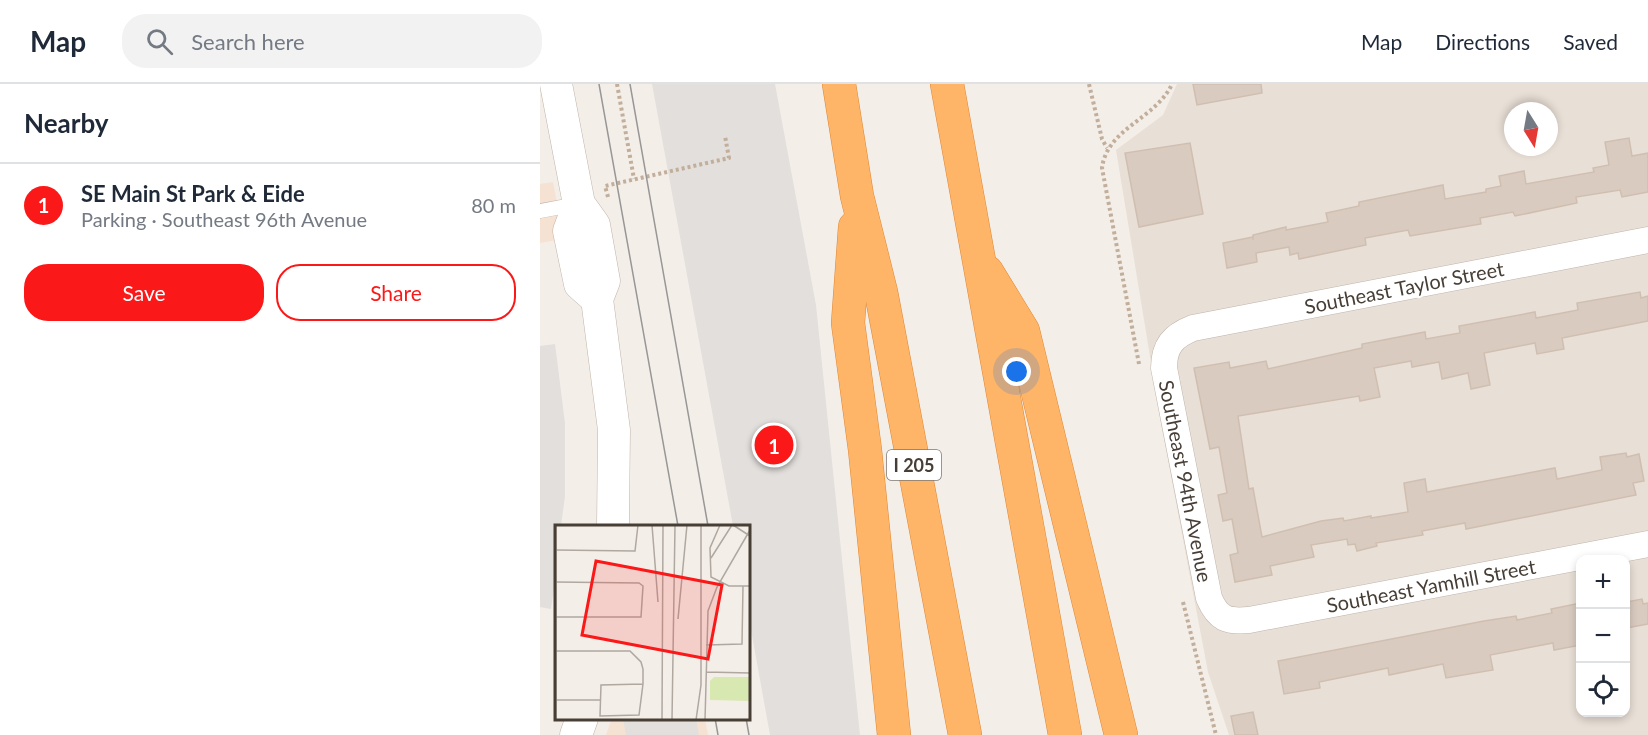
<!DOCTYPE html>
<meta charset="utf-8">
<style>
:root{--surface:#fff;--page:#f2f2f3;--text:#1f2937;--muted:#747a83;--line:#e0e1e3;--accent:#fb1818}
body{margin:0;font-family:Lato,sans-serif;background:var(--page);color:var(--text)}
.controls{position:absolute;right:18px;bottom:18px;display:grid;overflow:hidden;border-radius:12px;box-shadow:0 3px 9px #0003}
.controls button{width:54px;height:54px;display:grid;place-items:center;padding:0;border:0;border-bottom:2px solid var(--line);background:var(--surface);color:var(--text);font:30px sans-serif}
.compass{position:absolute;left:964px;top:18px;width:54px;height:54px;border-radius:50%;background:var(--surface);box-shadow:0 3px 9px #0003;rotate:169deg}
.you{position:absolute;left:477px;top:288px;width:21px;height:21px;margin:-15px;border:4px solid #fff;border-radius:50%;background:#1a73e8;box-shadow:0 0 0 9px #1a73e833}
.badge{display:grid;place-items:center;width:39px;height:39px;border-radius:50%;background:var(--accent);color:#fff;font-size:20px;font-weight:700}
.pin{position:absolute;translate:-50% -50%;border:3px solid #fff;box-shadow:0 2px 6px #0006}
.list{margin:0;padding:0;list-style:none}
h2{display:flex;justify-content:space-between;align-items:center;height:78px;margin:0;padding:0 24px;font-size:26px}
h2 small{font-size:20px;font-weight:400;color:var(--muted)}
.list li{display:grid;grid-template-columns:39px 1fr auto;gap:18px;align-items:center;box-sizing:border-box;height:84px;padding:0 24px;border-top:2px solid var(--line)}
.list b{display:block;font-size:22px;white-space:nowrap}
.list p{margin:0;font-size:20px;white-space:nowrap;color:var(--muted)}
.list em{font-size:20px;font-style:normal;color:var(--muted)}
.actions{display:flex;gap:12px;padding:18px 24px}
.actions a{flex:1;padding:14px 0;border:2px solid var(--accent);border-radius:24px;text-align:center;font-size:21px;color:var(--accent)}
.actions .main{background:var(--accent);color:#fff}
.icon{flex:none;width:33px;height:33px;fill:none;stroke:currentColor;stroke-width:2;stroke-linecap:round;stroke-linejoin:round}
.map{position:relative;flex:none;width:1108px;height:651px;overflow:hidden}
header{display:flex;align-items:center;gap:36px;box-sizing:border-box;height:84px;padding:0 30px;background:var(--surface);border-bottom:2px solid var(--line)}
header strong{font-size:28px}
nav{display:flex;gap:33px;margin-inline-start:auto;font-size:21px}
.search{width:420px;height:54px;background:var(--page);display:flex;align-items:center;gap:15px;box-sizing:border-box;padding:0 21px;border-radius:24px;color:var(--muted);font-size:22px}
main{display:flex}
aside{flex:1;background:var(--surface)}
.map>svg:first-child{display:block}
</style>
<header>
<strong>Map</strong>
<div class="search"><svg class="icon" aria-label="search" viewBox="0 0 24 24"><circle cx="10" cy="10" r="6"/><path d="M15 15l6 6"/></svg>Search here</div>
<nav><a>Map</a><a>Directions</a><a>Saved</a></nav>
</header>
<main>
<aside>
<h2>Nearby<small></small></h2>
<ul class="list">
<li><span class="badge">1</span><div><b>SE Main St Park &amp; Eide</b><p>Parking · Southeast 96th Avenue</p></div><em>80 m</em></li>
</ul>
<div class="actions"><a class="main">Save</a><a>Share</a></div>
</aside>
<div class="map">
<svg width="1108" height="651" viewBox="0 0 1108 651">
<rect width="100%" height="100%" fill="#f4eee8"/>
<path fill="#e8dfd6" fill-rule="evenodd" d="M 637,0 L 1108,0 L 1108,651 L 689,651 L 668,588 L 621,339 L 576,66 L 623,31 ZM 973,27 L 1009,27 L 1009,63 L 973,63 ZM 1040,476 L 1086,476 L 1086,628 L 1040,628 Z"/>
<g fill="#f6e2d3">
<polygon points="13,98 24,155 0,159 0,100"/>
<polygon points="72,634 165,635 168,651 66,651"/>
</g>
<g fill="#e2dfdc">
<polygon points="112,0 235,0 276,221 320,651 230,651 209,535 208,442 193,442"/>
<polygon points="15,260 25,339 25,412 21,442 16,442 16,490 11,525 0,523 0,262"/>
<polygon points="83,635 156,635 159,651 86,651"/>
</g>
<g fill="#d9cbc0" stroke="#d0bfb0" stroke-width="1.5">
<polygon points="653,0 721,0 722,9 657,21"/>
<polygon points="1089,54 1092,72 1108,69 1108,108 1082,113 1080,106 1036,113 1037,119 975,132 973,128 940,134 941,140 870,152 868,146 825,154 826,161 759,175 758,169 750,171 749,163 716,169 717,178 687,184 683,159 713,153 713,156 713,151 746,143 746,146 788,138 786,129 819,122 819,118 903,101 905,115 946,108 946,105 961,102 959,92 984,87 986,100 1054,88 1053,84 1069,81 1065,58"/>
<polygon points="650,59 663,130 599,143 585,69"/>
<polygon points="1100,208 1101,214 1108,212 1108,237 1022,254 1024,265 997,270 995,259 944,269 950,301 931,305 928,289 902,295 899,278 872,283 871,277 834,284 840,313 820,317 819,312 698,332 709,405 713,404 722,453 781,437 803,434 804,437 831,432 831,434 868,428 864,399 885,395 887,408 1015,384 1017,395 1062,386 1060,373 1086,369 1087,373 1099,370 1104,397 1093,399 1096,411 926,445 925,439 882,447 883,451 836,459 837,462 817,467 815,460 808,461 807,455 771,461 774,473 730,482 732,491 695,498 690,471 698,469 692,435 683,437 678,411 687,409 679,363 670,365 654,284 689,278 690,284 726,277 728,285 822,264 822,260 885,248 886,255 920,249 919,242 995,228 996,234 1038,226 1037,219"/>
<polygon points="1102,515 1103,520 1108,519 1108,540 1086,544 1086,518"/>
<polygon points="1041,519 1041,561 1014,566 1013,559 950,571 953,586 906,594 903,580 849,591 848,584 779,598 780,604 744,610 738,577 944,537 976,532 977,536 1012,529 1011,525"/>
<polygon points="713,628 718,651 695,651 691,632"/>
</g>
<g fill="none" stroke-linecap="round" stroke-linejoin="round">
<g stroke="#bfb4aa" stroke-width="15">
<polyline id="service" points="0,127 37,120"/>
</g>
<g stroke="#bfb4aa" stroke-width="27">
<g id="minor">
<path id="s1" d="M 1108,156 L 653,244 C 633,252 624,262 624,284 L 669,514 C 678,535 687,538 709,536 L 1108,460"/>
</g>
</g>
<g stroke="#bfb4aa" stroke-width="33">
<g id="tertiary">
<polyline points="16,0 39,120 54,141 64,197 57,215 74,346 73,442"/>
<polyline points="39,120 29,147 40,200 57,215"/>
<polyline points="36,651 42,634"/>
</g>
</g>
<g stroke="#de8737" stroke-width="34">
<g id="motorway">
<polyline points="299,0 317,112 341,208 425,651"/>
<polyline points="407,0 525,651"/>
<polyline points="315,143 308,239 325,366 354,651"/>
<polyline points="447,188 483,247 581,651"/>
</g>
</g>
<g stroke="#c1ae9b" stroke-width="4" stroke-dasharray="3 3" stroke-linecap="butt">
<polyline points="77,0 94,95"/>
<polyline points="549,0 562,55 567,64"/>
<polyline points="68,113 65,102 189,74 185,52"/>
<path d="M 599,280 L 562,84 C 567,44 616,35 632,0"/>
<polyline points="643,518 676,651"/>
</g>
<use href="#service" stroke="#fff" stroke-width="14"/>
<use href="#minor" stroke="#fff" stroke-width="26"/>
<use href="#tertiary" stroke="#fff" stroke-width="32"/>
<use href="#motorway" stroke="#feb568" stroke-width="33"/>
<g stroke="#979797" stroke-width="1.5">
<polyline points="59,0 138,442"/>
<polyline points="90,0 168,442"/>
<polyline points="175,634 178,651"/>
<polyline points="206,634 209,651"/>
</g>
</g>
<g text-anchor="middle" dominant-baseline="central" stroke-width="4.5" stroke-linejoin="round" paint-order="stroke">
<rect fill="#fff" stroke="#7e7872" stroke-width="1.5" x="347" y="366" width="54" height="30" rx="4.5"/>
<g font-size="18" font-weight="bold" fill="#473e36">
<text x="374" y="381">I 205</text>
</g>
<g font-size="20" fill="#473e36" stroke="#fff">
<text transform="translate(864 203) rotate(-11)">Southeast Taylor Street</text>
<text stroke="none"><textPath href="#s1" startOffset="632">Southeast 94th Avenue</textPath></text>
<text stroke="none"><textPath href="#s1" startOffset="987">Southeast Yamhill Street</textPath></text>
</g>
</g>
<g transform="translate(15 441)">
<rect width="195" height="195" fill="#f4eee8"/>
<path d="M 159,152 L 195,152 L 195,176 L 155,175 L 155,156 Z" fill="#d7e8b0"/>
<path fill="none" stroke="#afa8a1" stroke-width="1.5" d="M 97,0 L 103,77M 165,0 L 155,23 L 156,52 L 174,61 L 195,61M 178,0 L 195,11M 0,25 L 80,26 L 83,0M 156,33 L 177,0M 0,57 L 84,58 L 88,61 L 86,92 L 1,92M 123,94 L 132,0M 151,120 L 187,119 L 188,61M 1,126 L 75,126 L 86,137 L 88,144 L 88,159 L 84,190 L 45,191 L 46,160 L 88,159M 151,147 L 195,148M 1,175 L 45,175M 1,195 L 1,0M 107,195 L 108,0M 117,195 L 120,0M 141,195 L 146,160 L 146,0M 150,195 L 153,86 L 162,62 L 195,5"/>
<path fill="#fb1818" fill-opacity="0.15" stroke="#fb1818" stroke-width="3" d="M 41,36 L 167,60 L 153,134 L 27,110 Z"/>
<rect width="195" height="195" fill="none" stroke="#473e36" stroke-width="3"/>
</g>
</svg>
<div class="controls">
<button>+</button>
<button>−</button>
<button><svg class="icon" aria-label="locate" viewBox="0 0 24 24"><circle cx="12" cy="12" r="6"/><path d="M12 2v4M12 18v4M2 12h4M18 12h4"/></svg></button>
</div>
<svg class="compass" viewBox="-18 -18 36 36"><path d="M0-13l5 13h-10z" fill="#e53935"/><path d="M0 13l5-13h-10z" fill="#747a83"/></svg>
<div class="you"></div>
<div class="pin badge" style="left:234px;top:361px">1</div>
</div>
</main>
